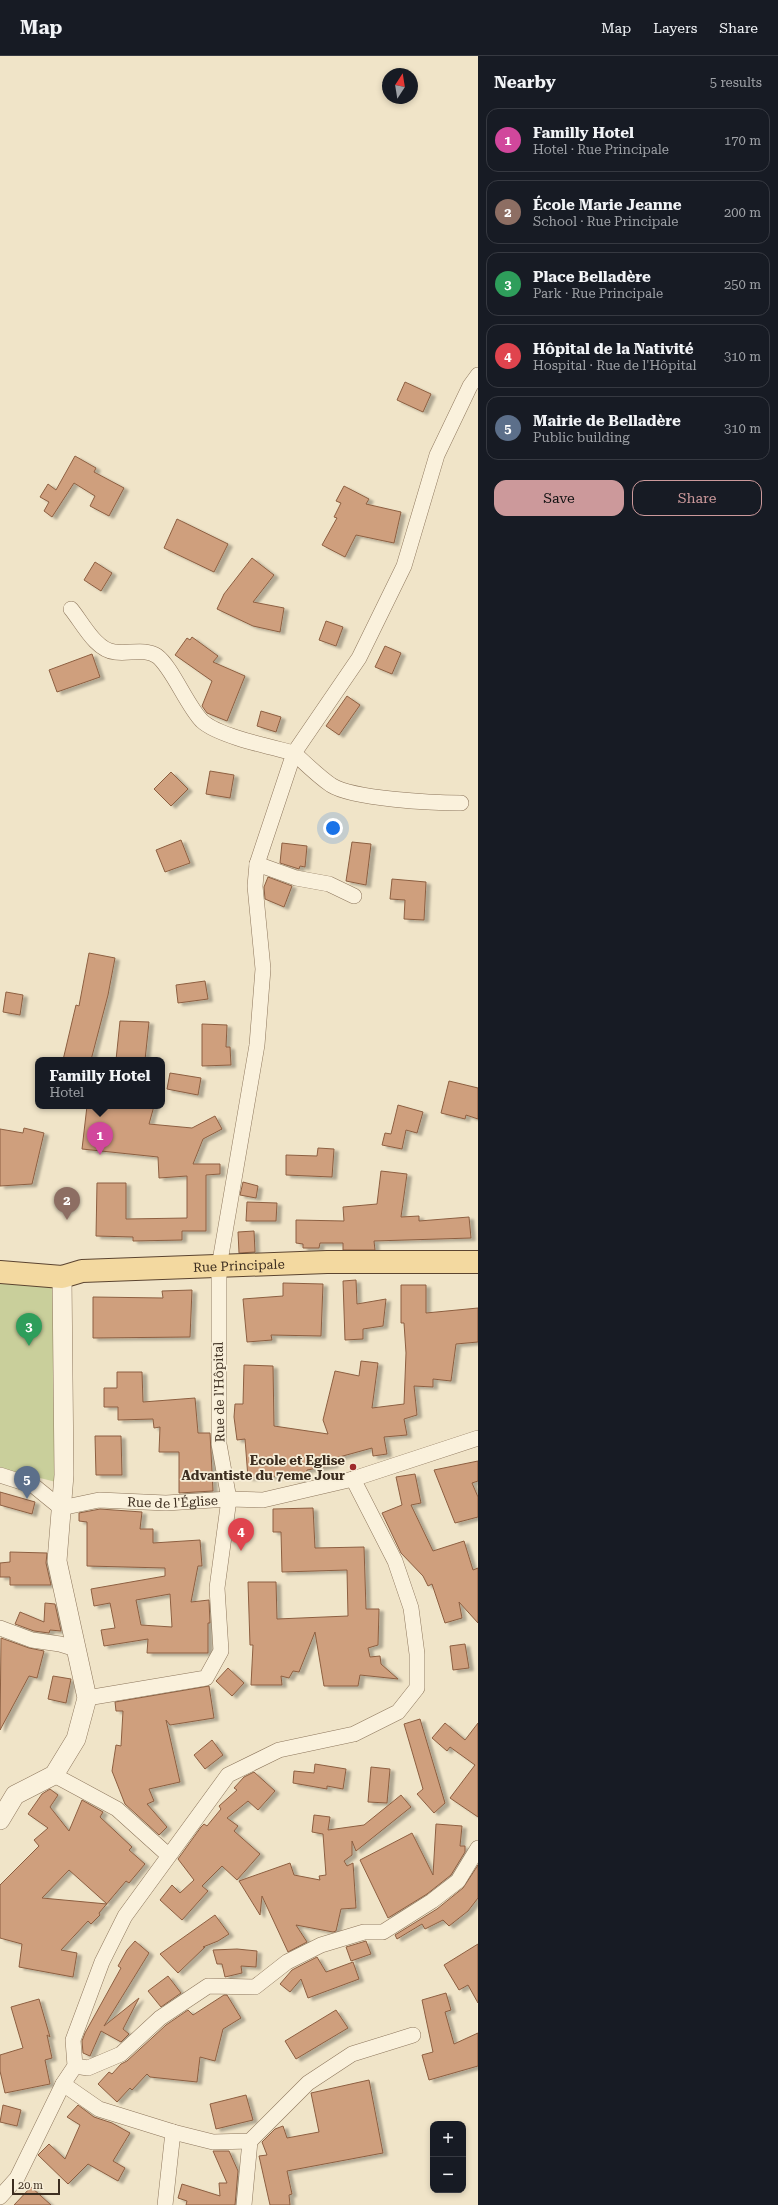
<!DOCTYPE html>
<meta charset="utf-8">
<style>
:root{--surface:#171b24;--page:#20242c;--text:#f1f3f6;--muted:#9ea1a6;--line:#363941;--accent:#cc999b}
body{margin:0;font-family:"Roboto Serif",serif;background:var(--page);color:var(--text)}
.controls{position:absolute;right:12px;bottom:12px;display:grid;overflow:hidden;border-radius:8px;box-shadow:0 2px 6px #0003}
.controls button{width:36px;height:36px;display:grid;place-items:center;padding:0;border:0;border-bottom:1px solid var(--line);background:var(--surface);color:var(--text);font:20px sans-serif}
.compass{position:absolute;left:382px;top:12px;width:36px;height:36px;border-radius:50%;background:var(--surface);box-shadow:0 2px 6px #0003;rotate:12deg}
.scale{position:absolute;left:12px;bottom:10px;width:48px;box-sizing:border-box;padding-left:4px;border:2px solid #3d2e20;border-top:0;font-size:11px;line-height:14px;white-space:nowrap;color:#3d2e20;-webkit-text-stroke:3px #f7eed8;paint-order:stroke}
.you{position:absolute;left:333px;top:772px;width:14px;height:14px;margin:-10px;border:3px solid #fff;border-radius:50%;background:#1a73e8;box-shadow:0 0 0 6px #1a73e833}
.badge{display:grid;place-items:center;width:26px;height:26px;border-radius:50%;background:var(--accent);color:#fff;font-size:13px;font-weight:700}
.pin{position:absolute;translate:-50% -33px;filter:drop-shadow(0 1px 2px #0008)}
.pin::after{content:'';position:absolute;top:21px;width:14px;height:12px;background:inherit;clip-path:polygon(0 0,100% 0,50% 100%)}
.popup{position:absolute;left:35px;top:1001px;width:130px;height:52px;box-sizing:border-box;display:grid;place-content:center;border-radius:8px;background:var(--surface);filter:drop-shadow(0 1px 3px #0005);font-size:13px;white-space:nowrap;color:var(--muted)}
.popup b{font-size:15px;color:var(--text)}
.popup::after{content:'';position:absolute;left:50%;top:100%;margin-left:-8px;border:8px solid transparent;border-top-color:var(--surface)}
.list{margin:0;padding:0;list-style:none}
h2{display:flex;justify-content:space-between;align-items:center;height:52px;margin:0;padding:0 16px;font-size:17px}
h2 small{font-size:13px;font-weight:400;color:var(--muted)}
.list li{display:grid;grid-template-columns:26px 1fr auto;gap:12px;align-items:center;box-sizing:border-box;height:64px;margin:0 8px 8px;padding:0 8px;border:1px solid var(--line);border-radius:12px}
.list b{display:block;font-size:15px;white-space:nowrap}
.list p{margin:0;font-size:13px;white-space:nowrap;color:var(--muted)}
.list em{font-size:13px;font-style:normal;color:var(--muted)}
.actions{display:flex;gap:8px;padding:12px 16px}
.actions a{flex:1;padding:9px 0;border:1px solid var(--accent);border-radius:12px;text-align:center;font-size:14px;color:var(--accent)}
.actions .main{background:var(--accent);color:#111}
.map{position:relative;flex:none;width:478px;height:2149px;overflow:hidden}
header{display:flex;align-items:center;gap:24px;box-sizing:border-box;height:56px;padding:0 20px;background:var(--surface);border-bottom:1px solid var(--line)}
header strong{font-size:19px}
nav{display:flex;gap:22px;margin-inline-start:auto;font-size:14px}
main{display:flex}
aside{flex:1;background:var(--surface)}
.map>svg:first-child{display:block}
</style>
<header>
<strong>Map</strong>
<nav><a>Map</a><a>Layers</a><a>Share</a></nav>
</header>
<main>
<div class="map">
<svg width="478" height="2149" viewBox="0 0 478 2149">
<defs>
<filter id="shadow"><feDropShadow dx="4.5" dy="2.5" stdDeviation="1" flood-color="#0004"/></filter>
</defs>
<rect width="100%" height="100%" fill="#f0e4c8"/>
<polygon fill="#c9cf9b" points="52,1226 66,1353 60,1427 0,1412 0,1227"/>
<g fill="#cf9f7d" stroke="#8d5f41" fill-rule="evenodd" filter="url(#shadow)">
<polygon points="405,326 431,338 423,356 397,344"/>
<polygon points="75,400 96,412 94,416 124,432 109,460 90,450 95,440 74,427 52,461 44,455 49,446 40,441 48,428 56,434"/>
<polygon points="344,430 369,443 366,448 401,456 394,487 356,479 345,501 322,489 337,462 334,461 341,447 336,445"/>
<polygon points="177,463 228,488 214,516 164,492"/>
<polygon points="252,502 274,519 253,546 284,552 280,576 253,570 217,553 224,538"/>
<polygon points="95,506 112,517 101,535 84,524"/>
<polygon points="326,565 343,571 336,590 319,584"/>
<polygon points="192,581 218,600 213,606 245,620 227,665 207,657 202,650 212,625 175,599 187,582 190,584"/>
<polygon points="385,590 401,597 392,618 375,611"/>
<polygon points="92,598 100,621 57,636 49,614"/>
<polygon points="347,640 360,649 339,679 326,670"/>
<polygon points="261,655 281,661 276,676 257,670"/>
<polygon points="210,715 234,719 230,742 206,738"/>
<polygon points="171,716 188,733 171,750 154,733"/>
<polygon points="181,784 190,807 165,816 156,794"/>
<polygon points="352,786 371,788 366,829 346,825"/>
<polygon points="282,787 307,790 305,811 300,810 299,813 280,807"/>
<polygon points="268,821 292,830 284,851 265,843 264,831"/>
<polygon points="392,823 426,826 424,864 404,863 405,844 390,843"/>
<polygon points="89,897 115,902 108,939 91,1004 63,1004 76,949 79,950"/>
<polygon points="205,925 208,943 178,947 176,929"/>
<polygon points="6,936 23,939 20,959 3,956"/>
<polygon points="120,965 149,966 145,1004 116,1004"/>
<polygon points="202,968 227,969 226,991 230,991 231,1009 202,1010"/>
<polygon points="170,1017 201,1022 198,1039 167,1033"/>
<polygon points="449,1025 478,1032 478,1063 466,1059 465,1063 441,1057"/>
<polygon points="398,1049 423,1056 417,1077 406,1074 402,1093 382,1089 385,1077 391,1078"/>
<polygon points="87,1050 154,1050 149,1068 192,1072 215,1060 222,1073 203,1083 193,1108 220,1108 220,1118 206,1119 206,1175 182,1175 182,1184 133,1185 133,1181 96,1180 97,1127 126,1127 126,1163 187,1162 187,1120 159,1122 158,1101 82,1093"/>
<polygon points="24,1072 44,1077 32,1128 0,1130 0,1073 23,1077"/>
<polygon points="318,1092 334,1093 332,1121 286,1119 286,1099 317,1100"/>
<polygon points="381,1115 407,1118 401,1161 419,1160 419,1165 469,1161 471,1182 374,1185 375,1194 343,1194 343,1187 320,1187 319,1192 303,1192 303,1188 296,1187 296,1164 344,1165 343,1151 377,1148"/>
<polygon points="243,1126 258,1130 256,1142 240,1139"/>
<polygon points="247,1146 277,1147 276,1165 246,1165"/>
<polygon points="254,1175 255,1196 239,1197 238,1176"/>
<polygon points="356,1224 357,1248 386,1243 383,1270 363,1273 363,1283 345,1284 343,1225"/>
<polygon points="283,1227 323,1228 321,1280 271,1279 272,1284 247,1286 243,1243 283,1240"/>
<polygon points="401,1229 426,1229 426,1257 478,1252 478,1286 456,1288 451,1325 433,1323 433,1331 414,1330 417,1359 404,1363 407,1379 384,1381 387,1398 373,1400 372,1392 332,1403 334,1409 307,1414 305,1424 279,1420 248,1422 245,1383 237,1384 234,1361 235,1348 243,1348 244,1309 273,1310 274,1370 328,1378 323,1364 335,1315 359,1320 361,1305 378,1307 372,1352 404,1348 406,1297 404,1267 401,1267"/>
<polygon points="192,1234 190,1281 93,1282 93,1241 163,1242 162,1235"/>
<polygon points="117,1316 142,1316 143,1346 195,1342 198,1377 210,1377 213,1435 179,1437 179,1396 159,1396 160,1371 154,1372 153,1363 118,1364 118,1351 104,1351 104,1332 117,1332"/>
<polygon points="95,1380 121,1380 122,1419 96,1419"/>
<polygon points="478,1405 478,1425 472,1427 478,1441 478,1461 455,1467 434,1414"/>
<polygon points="415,1418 421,1447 411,1449 433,1495 464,1485 473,1514 478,1512 478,1567 459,1546 462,1562 445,1567 432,1528 428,1530 423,1520 401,1497 382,1457 402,1449 396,1421"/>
<polygon points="0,1436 35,1446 32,1458 0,1449"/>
<polygon points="313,1452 315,1492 364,1491 366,1553 379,1553 378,1589 368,1592 370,1601 380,1600 381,1608 398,1623 360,1619 358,1630 324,1630 315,1576 299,1616 293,1615 289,1622 281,1620 282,1629 251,1629 253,1589 250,1589 248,1526 276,1526 277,1563 348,1560 347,1514 282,1516 281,1476 273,1476 273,1453"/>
<path d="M 100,1453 L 142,1456 L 140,1473 L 153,1473 L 153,1487 L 200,1484 L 202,1510 L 198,1510 L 191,1546 L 209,1544 L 210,1567 L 208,1567 L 208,1597 L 147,1597 L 148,1583 L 104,1590 L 101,1574 L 115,1572 L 110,1547 L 94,1550 L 91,1533 L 165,1520 L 165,1512 L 87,1510 L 87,1466 L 79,1465 L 79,1457 ZM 170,1538 L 172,1571 L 141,1569 L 136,1544 Z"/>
<polygon points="10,1496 47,1497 46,1507 51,1529 10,1529 10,1521 0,1521 0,1507 10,1506"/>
<polygon points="45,1547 55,1548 61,1575 50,1574 49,1577 34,1575 15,1568 20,1556 44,1566"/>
<polygon points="1,1582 29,1592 44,1595 37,1622 29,1620 0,1674"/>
<polygon points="465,1588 469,1612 453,1614 450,1590"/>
<polygon points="228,1612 244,1627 232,1640 216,1625"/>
<polygon points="53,1620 71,1623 66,1647 48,1643"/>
<polygon points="209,1630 214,1662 170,1669 166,1664 180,1726 149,1733 154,1745 147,1748 167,1771 159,1779 125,1748 112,1715 116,1689 121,1690 123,1655 116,1655 115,1646"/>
<polygon points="420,1663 445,1747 434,1757 417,1738 423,1733 404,1668"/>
<polygon points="445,1667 465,1684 478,1667 478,1761 450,1742 475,1709 450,1691 447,1695 432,1682"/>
<polygon points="212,1684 223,1699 205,1713 194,1699"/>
<polygon points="315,1708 346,1713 343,1733 327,1730 327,1733 293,1727 294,1715 314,1717"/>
<polygon points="371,1711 390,1713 387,1747 368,1746"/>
<polygon points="254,1716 275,1735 258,1754 248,1745 227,1762 238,1770 234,1775 260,1798 237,1824 222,1810 202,1830 208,1835 182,1864 160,1844 172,1829 180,1837 194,1824 178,1803 201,1771 204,1768 207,1770 221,1753 219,1750 237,1734 234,1732 244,1721"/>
<path d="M 50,1733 L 58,1739 L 50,1751 L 69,1775 L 82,1744 L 103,1756 L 100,1761 L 132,1791 L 129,1794 L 145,1808 L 129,1827 L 126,1825 L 99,1857 L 100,1859 L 91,1868 L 88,1865 L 61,1894 L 77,1897 L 73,1921 L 19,1911 L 22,1888 L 0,1882 L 0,1829 L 39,1790 L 34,1784 L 48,1772 L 28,1758 L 42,1738 ZM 69,1814 L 107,1848 L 42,1842 Z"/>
<polygon points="401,1739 411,1751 356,1795 352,1785 352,1799 344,1805 347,1810 353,1807 356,1852 341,1853 336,1875 333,1876 296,1869 307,1886 288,1896 262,1840 260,1859 239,1825 290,1807 294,1819 320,1824 319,1820 326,1819 323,1778 312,1776 314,1759 330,1761 328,1774 364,1769"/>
<polygon points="436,1768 462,1770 460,1790 465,1790 465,1796 451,1819 427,1838 388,1862 360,1804 412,1777 433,1819"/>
<polygon points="478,1809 478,1842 468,1855 449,1870 443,1864 425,1873 422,1868 397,1883 395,1879 437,1853 463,1832"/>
<polygon points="215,1859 229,1878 218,1885 203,1891 205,1891 178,1917 160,1898"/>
<polygon points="135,1885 149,1897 104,1970 139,1942 123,1973 129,1978 121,1986 101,1975 90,2000 83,1997 82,1985 85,1977 121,1912 118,1910 127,1894"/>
<polygon points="366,1885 371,1898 351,1905 346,1891"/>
<polygon points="478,1888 478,1947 468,1929 459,1934 444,1909"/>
<polygon points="237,1893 257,1895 256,1911 241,1910 242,1917 225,1921 222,1908 217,1908 213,1894"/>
<polygon points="317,1901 326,1916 353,1906 359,1923 308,1942 301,1923 290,1936 280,1928 292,1914"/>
<polygon points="168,1920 181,1937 161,1951 148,1935"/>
<polygon points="446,1937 451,1954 445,1956 454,1988 478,1977 478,2010 429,2024 422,1999 433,1996 422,1944"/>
<polygon points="224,1939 227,1939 241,1962 223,1973 215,2005 200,2001 197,2026 150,2021 147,2018 132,2034 130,2032 117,2046 98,2028 109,2016 112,2018 121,2008 127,2005 166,1969 188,1954 193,1959"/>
<polygon points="39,1943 50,1981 47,1979 52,2002 45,2004 50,2028 5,2037 0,2015 0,1999 23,1992 11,1951"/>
<polygon points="336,1954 348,1972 296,2003 285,1985"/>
<polygon points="369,2024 383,2097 287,2115 292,2138 289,2139 290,2149 270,2149 259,2100 267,2099 262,2086 275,2073 283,2070 287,2082 319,2076 311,2037"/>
<polygon points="246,2039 253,2064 216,2073 210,2048"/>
<polygon points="3,2049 21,2054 17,2070 0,2066"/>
<polygon points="78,2049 94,2061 112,2067 130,2077 113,2105 125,2112 118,2125 88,2108 68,2128 38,2099 49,2088 65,2103 80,2069 67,2061"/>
<polygon points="213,2095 229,2095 238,2115 235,2149 186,2149 187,2145 178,2142 182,2128 220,2140 219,2127 227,2127"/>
<polygon points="31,2131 51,2149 14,2149"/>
</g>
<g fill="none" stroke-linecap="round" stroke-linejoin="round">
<g stroke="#8d765c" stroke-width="16">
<g id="minor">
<path d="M 71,553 C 82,566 96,595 115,596 C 129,598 145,592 157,600 C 172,611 187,650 202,665 C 218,680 271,691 294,697 L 257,808 L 255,830 L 263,913 L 257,989 L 219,1211 L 219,1388 L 229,1443 L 217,1532 L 221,1595 L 206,1622 L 87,1642"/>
<path d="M 461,747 C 433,747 353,743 331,729 C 318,720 306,708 294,697 L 359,602 L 404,510 L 437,399 L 470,330 L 478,319"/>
<polyline points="257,808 296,822 329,828 354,840"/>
<path id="s1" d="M 0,1419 L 34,1430 L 61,1452 L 99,1444 L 166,1447 L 229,1443 L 263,1444 L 353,1423 L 478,1382"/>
<polyline points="0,1572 32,1584 60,1588 76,1593"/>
<polyline points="54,1719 117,1753 168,1799"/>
<polyline points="75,2010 88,2012 121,1998 160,1962 208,1930 255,1931 287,1906 321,1889 364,1876 383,1876 432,1845 458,1825 478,1792"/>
<polyline points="63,2028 99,2053 173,2076 213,2086 250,2085 308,2027 352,1998 413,1979"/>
<polyline points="0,2141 17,2122 63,2028 75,2010 73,1984 102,1906 125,1860 228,1719 279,1694 354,1678 398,1656 417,1632 417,1598 411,1552 395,1505 353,1423"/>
<polyline points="165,2149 173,2076"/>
<polyline points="244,2149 250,2085"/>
</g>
</g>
<g stroke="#8d765c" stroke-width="20">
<polyline id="tertiary" points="0,1764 15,1739 54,1719 76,1683 87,1642 57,1505 64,1419 62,1221"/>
</g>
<g stroke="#5b4430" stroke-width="24">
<g id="primary">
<path id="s2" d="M 0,1216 L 62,1221 L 82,1215 L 327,1206 L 478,1206"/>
</g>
</g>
<use href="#minor" stroke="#faf1dc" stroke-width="15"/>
<use href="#tertiary" stroke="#faf1dc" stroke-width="19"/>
<use href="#primary" stroke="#f3d9a0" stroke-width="22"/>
</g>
<circle fill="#9e2a2b" stroke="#f7eed8" stroke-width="1.5" cx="353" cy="1411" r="4"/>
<g text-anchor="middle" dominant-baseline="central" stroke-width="3.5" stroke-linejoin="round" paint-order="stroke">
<g font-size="13" fill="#3d2e20" stroke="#f7eed8">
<text stroke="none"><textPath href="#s2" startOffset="240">Rue Principale</textPath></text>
<text transform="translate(219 1336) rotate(-91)">Rue de l'Hôpital</text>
<text stroke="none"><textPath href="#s1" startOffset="183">Rue de l'Église</textPath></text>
</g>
<g font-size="13" font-weight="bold" fill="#3d2e20" stroke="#f7eed8" text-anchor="end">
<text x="345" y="1404">Ecole et Eglise<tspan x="345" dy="15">Advantiste du 7eme Jour</tspan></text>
</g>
</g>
</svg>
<div class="controls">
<button>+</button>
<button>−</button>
</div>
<svg class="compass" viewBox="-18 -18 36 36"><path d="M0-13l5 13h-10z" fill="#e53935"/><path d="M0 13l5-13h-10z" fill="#9ea1a6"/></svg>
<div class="scale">20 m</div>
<div class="you"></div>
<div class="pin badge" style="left:100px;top:1099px;background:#d1479c">1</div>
<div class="popup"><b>Familly Hotel</b>Hotel</div>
<div class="pin badge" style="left:67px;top:1164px;background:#8d6e63">2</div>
<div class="pin badge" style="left:29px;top:1290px;background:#2e9e5b">3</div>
<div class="pin badge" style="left:241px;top:1495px;background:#e0444e">4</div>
<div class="pin badge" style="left:27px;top:1443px;background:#5c6f8a">5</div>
</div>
<aside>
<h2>Nearby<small>5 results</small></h2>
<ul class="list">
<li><span class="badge" style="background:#d1479c">1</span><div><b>Familly Hotel</b><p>Hotel · Rue Principale</p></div><em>170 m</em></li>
<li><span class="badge" style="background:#8d6e63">2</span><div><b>École Marie Jeanne</b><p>School · Rue Principale</p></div><em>200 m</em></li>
<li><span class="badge" style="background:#2e9e5b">3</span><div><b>Place Belladère</b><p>Park · Rue Principale</p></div><em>250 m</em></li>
<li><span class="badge" style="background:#e0444e">4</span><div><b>Hôpital de la Nativité</b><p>Hospital · Rue de l'Hôpital</p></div><em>310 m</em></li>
<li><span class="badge" style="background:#5c6f8a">5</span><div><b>Mairie de Belladère</b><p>Public building</p></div><em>310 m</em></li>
</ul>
<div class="actions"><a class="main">Save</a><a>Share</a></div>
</aside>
</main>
